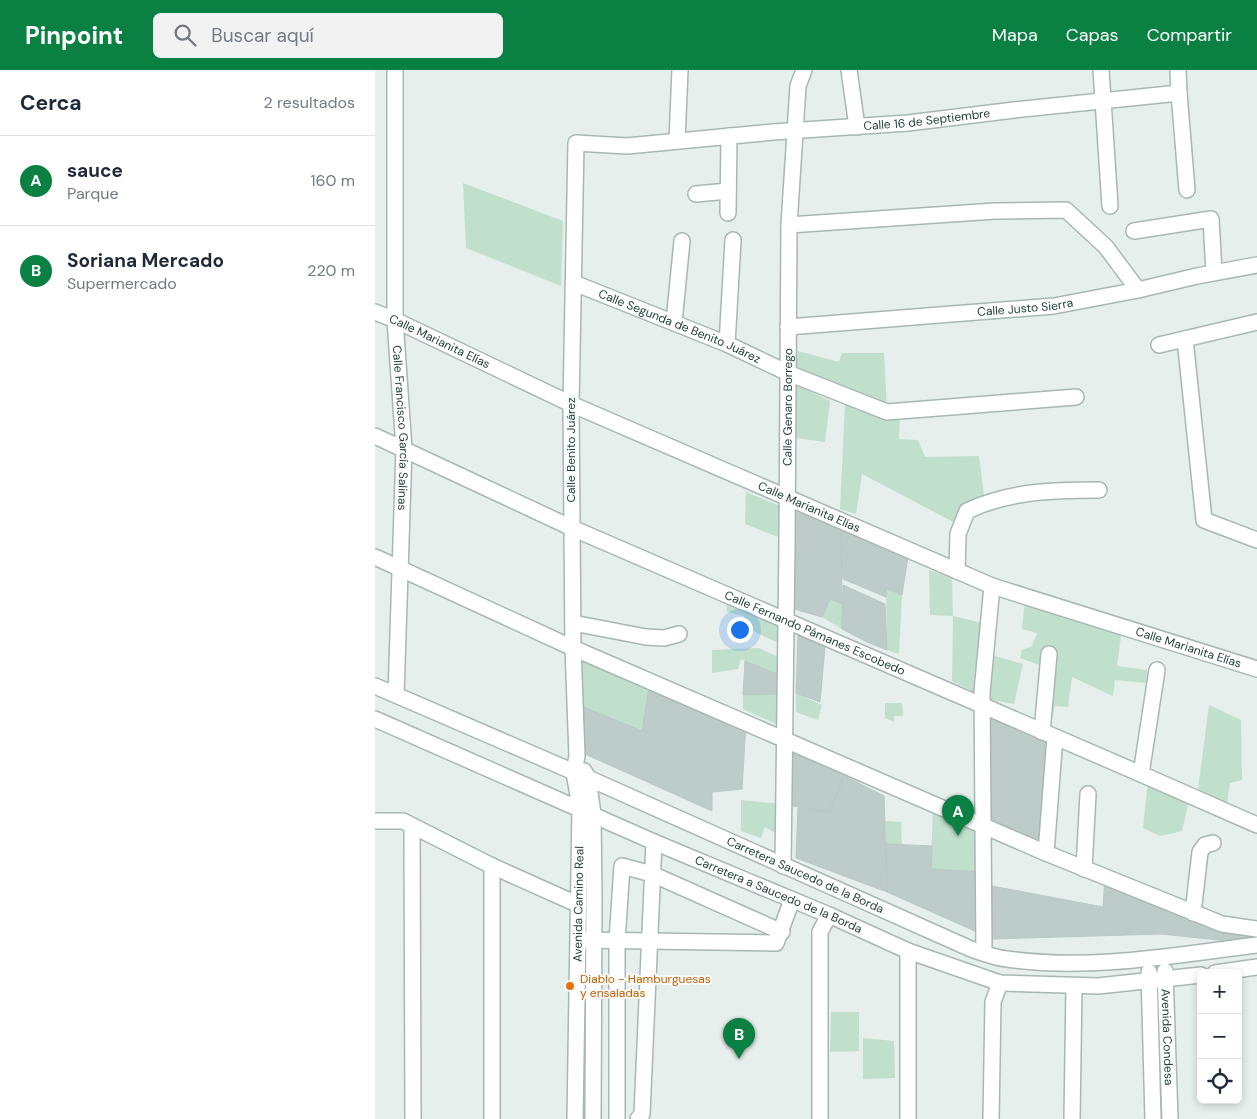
<!DOCTYPE html>
<html lang="es">
<meta charset="utf-8">
<style>
:root{--surface:#fff;--page:#f2f2f3;--text:#1f2937;--muted:#747a83;--line:#e0e1e3;--accent:#0b8043}
body{margin:0;font-family:"DM Sans",sans-serif;background:var(--page);color:var(--text)}
.controls{position:absolute;right:15px;bottom:15px;display:grid;overflow:hidden;border-radius:8px;box-shadow:0 2px 8px #0003}
.controls button{width:45px;height:45px;display:grid;place-items:center;padding:0;border:0;border-bottom:1px solid var(--line);background:var(--surface);color:var(--text);font:25px sans-serif}
.you{position:absolute;left:364px;top:559px;width:18px;height:18px;margin:-12px;border:4px solid #fff;border-radius:50%;background:#1a73e8;box-shadow:0 0 0 8px #1a73e833}
.badge{display:grid;place-items:center;width:32px;height:32px;border-radius:50%;background:var(--accent);color:#fff;font-size:16px;font-weight:700}
.pin{position:absolute;translate:-50% -41px;filter:drop-shadow(0 1px 2px #0008)}
.pin::after{content:'';position:absolute;top:26px;width:18px;height:15px;background:inherit;clip-path:polygon(0 0,100% 0,50% 100%)}
.list{margin:0;padding:0;list-style:none}
h2{display:flex;justify-content:space-between;align-items:center;height:65px;margin:0;padding:0 20px;font-size:21px}
h2 small{font-size:16px;font-weight:400;color:var(--muted)}
.list li{display:grid;grid-template-columns:32px 1fr auto;gap:15px;align-items:center;box-sizing:border-box;height:90px;padding:0 20px;border-top:1px solid var(--line)}
.list b{display:block;font-size:19px;white-space:nowrap}
.list p{margin:0;font-size:16px;white-space:nowrap;color:var(--muted)}
.list em{font-size:16px;font-style:normal;color:var(--muted)}
.icon{flex:none;width:28px;height:28px;fill:none;stroke:currentColor;stroke-width:2;stroke-linecap:round;stroke-linejoin:round}
.map{position:relative;flex:none;width:882px;height:1049px;overflow:hidden}
header{display:flex;align-items:center;gap:30px;box-sizing:border-box;height:70px;padding:0 25px;background:var(--accent);color:#fff}
header strong{font-size:24px}
nav{display:flex;gap:28px;margin-inline-start:auto;font-size:18px}
.search{width:350px;height:45px;background:var(--page);display:flex;align-items:center;gap:12px;box-sizing:border-box;padding:0 18px;border-radius:8px;color:var(--muted);font-size:19px}
main{display:flex}
aside{flex:1;background:var(--surface)}
.map>svg:first-child{display:block}
</style>
<header>
<strong>Pinpoint</strong>
<div class="search"><svg class="icon" aria-label="search" viewBox="0 0 24 24"><circle cx="10" cy="10" r="6"/><path d="M15 15l6 6"/></svg>Buscar aquí</div>
<nav><a>Mapa</a><a>Capas</a><a>Compartir</a></nav>
</header>
<main>
<aside>
<h2>Cerca<small>2 resultados</small></h2>
<ul class="list">
<li><span class="badge">A</span><div><b>sauce</b><p>Parque</p></div><em>160 m</em></li>
<li><span class="badge">B</span><div><b>Soriana Mercado</b><p>Supermercado</p></div><em>220 m</em></li>
</ul>
</aside>
<div class="map">
<svg width="882" height="1049" viewBox="0 0 882 1049">
<rect width="100%" height="100%" fill="#e6efec"/>
<g fill="#c0dfcd">
<polygon points="88,113 188,151 186,216 91,178"/>
<polygon points="423,281 464,292 467,283 509,283 512,342 418,305"/>
<polygon points="420,314 455,331 450,372 421,368"/>
<polygon points="470,334 525,346 524,369 543,370 550,387 604,386 610,432 586,456 487,404 481,444 465,439"/>
<polygon points="371,422 405,436 403,467 370,454"/>
<polygon points="554,500 577,508 578,546 608,553 601,623 577,611 578,546 555,545"/>
<polygon points="511,518 527,525 524,584 512,580"/>
<polygon points="351,525 411,551 403,573 372,558 369,546 352,542"/>
<polygon points="455,529 467,534 467,559 447,547"/>
<polygon points="650,530 742,561 746,566 742,596 772,600 771,613 740,610 738,626 697,607 693,637 680,636 677,648 672,647 667,596 645,588 647,580 657,576 662,563 647,559"/>
<polygon points="384,578 403,587 402,604 366,589 363,599 337,603 337,580"/>
<polygon points="205,582 275,612 267,661 206,636"/>
<polygon points="616,585 648,594 639,634 616,630"/>
<polygon points="421,623 447,635 443,650 421,642"/>
<polygon points="402,624 401,654 368,639 368,625"/>
<polygon points="510,633 527,633 528,646 519,646 519,652 510,648"/>
<polygon points="834,635 866,650 867,710 855,713 852,733 823,719"/>
<polygon points="773,711 814,730 807,761 785,766 768,758"/>
<polygon points="366,730 409,734 409,768 390,757 386,768 366,761"/>
<polygon points="558,734 608,756 608,802 556,799"/>
<polygon points="510,751 526,752 527,776 511,774"/>
<polygon points="456,942 484,942 484,981 455,982"/>
<polygon points="488,968 519,971 520,1008 488,1009"/>
</g>
<g fill="#beccc9" stroke="#b9c8c4">
<polygon points="421,435 466,451 467,534 455,529 447,547 412,537"/>
<polygon points="466,451 534,480 527,525 511,518 511,527 468,509"/>
<polygon points="468,515 510,534 512,580 492,572 467,559"/>
<polygon points="423,565 450,577 445,632 421,623"/>
<polygon points="370,591 402,604 402,624 368,625"/>
<polygon points="275,612 371,653 367,719 337,722 337,741 210,684 206,636 267,661"/>
<polygon points="612,638 680,667 665,781 608,756"/>
<polygon points="418,680 463,698 468,705 466,715 454,742 418,736"/>
<polygon points="468,705 509,726 512,822 421,788 423,738 454,742 466,715"/>
<polygon points="511,774 557,776 556,799 608,802 602,862 512,822"/>
<polygon points="730,807 882,859 882,874 786,864 618,869 617,816 728,837"/>
</g>
<g fill="none" stroke-linecap="round" stroke-linejoin="round">
<g stroke="#a8b7b4" stroke-width="18">
<g id="minor">
<path id="s1" d="M 20,0 L 20,250 L 29,379 L 21,625"/>
<polyline points="474,0 482,57"/>
<polyline points="726,0 735,136"/>
<polyline points="803,0 804,23"/>
<polyline points="302,71 305,0"/>
<polyline points="321,124 353,121"/>
<polyline points="353,143 354,66"/>
<polyline points="414,155 620,141 691,140 731,177 763,220"/>
<polyline points="759,161 836,149 839,202"/>
<path id="s2" d="M 199,213 L 352,274 L 413,303 L 512,342 L 701,327"/>
<path id="s3" d="M 0,242 L 20,250 L 196,334 L 617,516 L 882,599"/>
<polyline points="299,252 307,171"/>
<path id="s4" d="M 413,257 L 679,236 L 763,220 L 822,206 L 882,195"/>
<polyline points="810,269 829,450 882,470"/>
<polyline points="352,274 358,170"/>
<polyline points="784,275 882,252"/>
<path id="s5" d="M 0,366 L 197,458 L 766,704 L 882,755"/>
<polyline points="0,487 198,578 671,783 847,854 882,859"/>
<path d="M 582,501 L 583,464 L 592,441 C 634,421 678,420 724,420"/>
<polyline points="198,553 271,567 289,568 304,564"/>
<path id="s6" d="M 0,616 L 213,708 L 596,879 C 608,883 620,888 632,889 C 715,901 800,885 882,875"/>
<path id="s7" d="M 0,649 L 279,772 L 454,845 L 533,881 L 625,913 L 723,916 L 826,905"/>
<polyline points="667,662 674,584"/>
<polyline points="209,701 213,708 218,744 219,828 218,1049"/>
<polyline points="766,704 782,600"/>
<polyline points="0,751 28,751 117,796 204,835"/>
<polyline points="37,756 38,1049"/>
<polyline points="671,783 680,667"/>
<polyline points="117,796 117,1049"/>
<path id="s8" d="M 408,796 L 412,474 L 414,155 L 423,16 L 429,0"/>
<polyline points="709,799 713,724"/>
<polyline points="818,843 825,782 830,775 838,773"/>
<polyline points="208,870 401,873 417,830"/>
<polyline points="609,883 607,622 617,516"/>
<path id="s9" d="M 790,901 L 795,1049"/>
<polyline points="774,902 778,1049"/>
<polyline points="840,903 882,897"/>
<path id="s10" d="M 200,1049 L 205,738 L 199,702 L 202,686 L 198,578 L 196,334 L 201,73 L 252,76 L 398,62 L 533,53 L 639,40 L 804,23 L 812,120"/>
<polyline points="242,1049 242,871 247,796 277,804 407,862"/>
<polyline points="263,1049 267,1044 279,772"/>
<polyline points="445,1049 445,862 454,845"/>
<polyline points="533,1049 533,881"/>
<polyline points="616,1049 618,932 625,913"/>
<polyline points="697,1049 699,916"/>
</g>
</g>
<use href="#minor" stroke="#fff" stroke-width="15"/>
</g>
<circle fill="#e8710a" stroke="#f7fbf9" stroke-width="2" cx="195" cy="916" r="5"/>
<g text-anchor="middle" dominant-baseline="central" stroke-width="4" stroke-linejoin="round" paint-order="stroke">
<g font-size="12" fill="#25413d" stroke="#f7fbf9">
<text stroke="none"><textPath href="#s10" startOffset="1329">Calle 16 de Septiembre</textPath></text>
<text stroke="none"><textPath href="#s4" startOffset="238">Calle Justo Sierra</textPath></text>
<text stroke="none"><textPath href="#s2" startOffset="114">Calle Segunda de Benito Juárez</textPath></text>
<text stroke="none"><textPath href="#s3" startOffset="71">Calle Marianita Elías</textPath></text>
<text stroke="none"><textPath href="#s8" startOffset="459">Calle Genaro Borrego</textPath></text>
<text stroke="none"><textPath href="#s1" startOffset="358">Calle Francisco García Salinas</textPath></text>
<text transform="translate(196 380) rotate(-90)">Calle Benito Juárez</text>
<text stroke="none"><textPath href="#s3" startOffset="476">Calle Marianita Elías</textPath></text>
<text stroke="none"><textPath href="#s5" startOffset="482">Calle Fernando Pámanes Escobedo</textPath></text>
<text stroke="none"><textPath href="#s3" startOffset="881">Calle Marianita Elías</textPath></text>
<text stroke="none"><textPath href="#s6" startOffset="470">Carretera Saucedo de la Borda</textPath></text>
<text stroke="none"><textPath href="#s7" startOffset="440">Carretera a Saucedo de la Borda</textPath></text>
<text stroke="none"><textPath href="#s10" startOffset="215">Avenida Camino Real</textPath></text>
<text stroke="none"><textPath href="#s9" startOffset="66">Avenida Condesa</textPath></text>
</g>
<g font-size="12" fill="#c56008" stroke="#f7fbf9" text-anchor="start">
<text x="205" y="909">Diablo - Hamburguesas<tspan x="205" dy="14">y ensaladas</tspan></text>
</g>
</g>
</svg>
<div class="controls">
<button>+</button>
<button>−</button>
<button><svg class="icon" aria-label="locate" viewBox="0 0 24 24"><circle cx="12" cy="12" r="6"/><path d="M12 2v4M12 18v4M2 12h4M18 12h4"/></svg></button>
</div>
<div class="you"></div>
<div class="pin badge" style="left:583px;top:766px">A</div>
<div class="pin badge" style="left:364px;top:989px">B</div>
</div>
</main>
